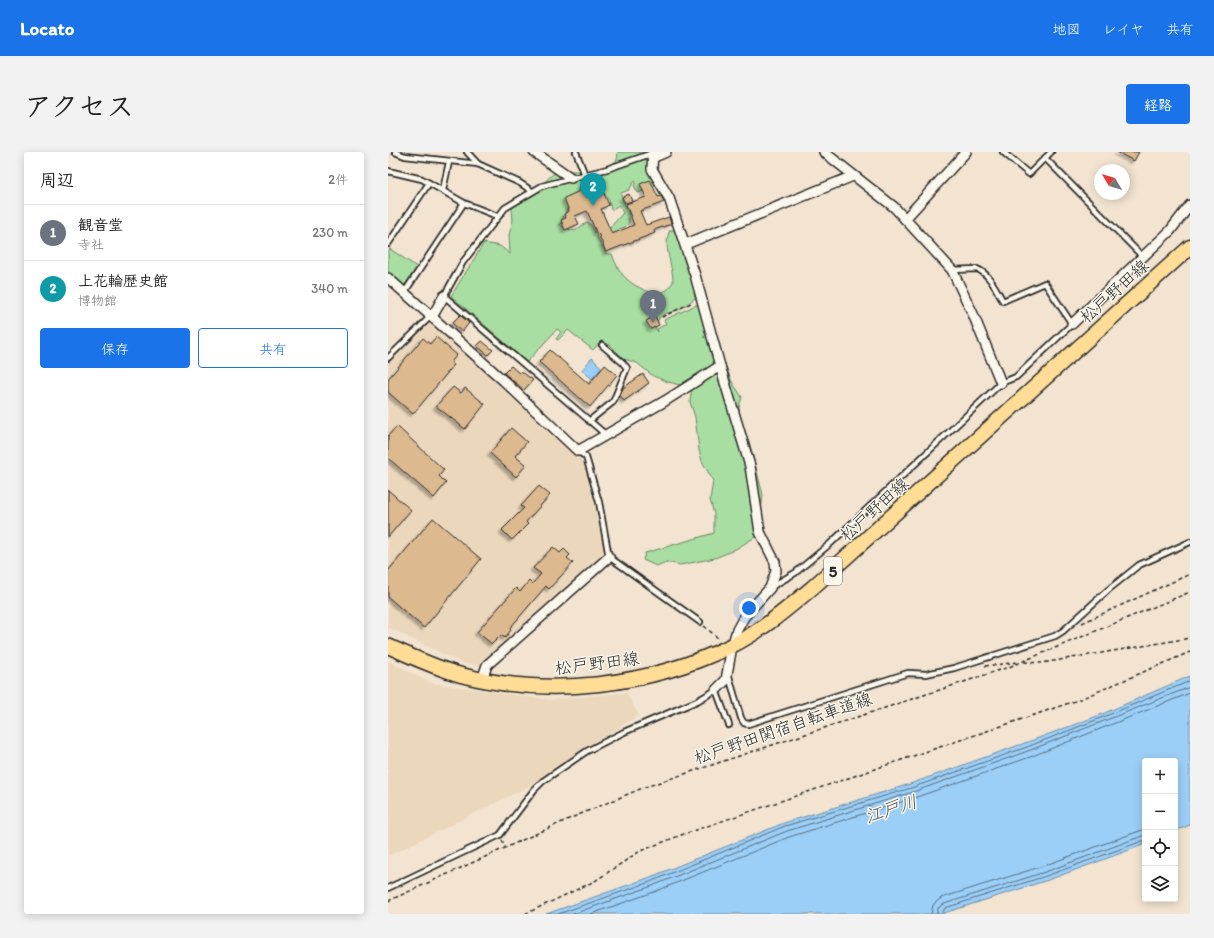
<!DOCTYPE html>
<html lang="ja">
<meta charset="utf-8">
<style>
:root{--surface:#fff;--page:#f2f2f2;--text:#222;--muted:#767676;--line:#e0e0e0;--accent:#1a73e8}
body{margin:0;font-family:Itim,"Klee One",sans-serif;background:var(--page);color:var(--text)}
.controls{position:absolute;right:12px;bottom:12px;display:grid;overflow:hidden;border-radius:4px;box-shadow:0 2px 10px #0003}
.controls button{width:36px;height:36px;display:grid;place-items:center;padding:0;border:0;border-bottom:1px solid var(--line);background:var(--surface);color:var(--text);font:20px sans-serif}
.compass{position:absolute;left:706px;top:12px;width:36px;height:36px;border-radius:50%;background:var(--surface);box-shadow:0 2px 10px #0003;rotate:308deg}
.you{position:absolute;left:361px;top:456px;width:14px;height:14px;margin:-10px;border:3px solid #fff;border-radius:50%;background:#1a73e8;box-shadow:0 0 0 6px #1a73e833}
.badge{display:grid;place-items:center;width:26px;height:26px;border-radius:50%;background:var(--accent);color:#fff;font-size:13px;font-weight:700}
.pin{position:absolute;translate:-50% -33px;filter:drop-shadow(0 1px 2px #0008)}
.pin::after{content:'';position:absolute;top:21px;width:14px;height:12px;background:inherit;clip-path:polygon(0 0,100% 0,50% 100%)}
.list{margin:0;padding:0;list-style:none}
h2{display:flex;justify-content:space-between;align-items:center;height:52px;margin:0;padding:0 16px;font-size:17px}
h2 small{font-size:13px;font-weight:400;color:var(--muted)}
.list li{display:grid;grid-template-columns:26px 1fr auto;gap:12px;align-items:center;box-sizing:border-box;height:56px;padding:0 16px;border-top:1px solid var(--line)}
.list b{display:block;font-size:15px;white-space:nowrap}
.list p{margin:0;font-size:13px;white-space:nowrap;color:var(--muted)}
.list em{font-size:13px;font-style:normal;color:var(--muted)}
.actions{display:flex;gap:8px;padding:12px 16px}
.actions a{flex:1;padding:9px 0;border:1px solid var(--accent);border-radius:4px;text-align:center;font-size:14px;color:var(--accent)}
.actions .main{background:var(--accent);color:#fff}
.icon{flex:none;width:22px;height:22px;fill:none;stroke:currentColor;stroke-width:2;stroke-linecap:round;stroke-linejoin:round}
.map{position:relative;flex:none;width:802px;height:762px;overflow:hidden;border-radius:4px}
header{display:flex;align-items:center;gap:24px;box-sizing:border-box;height:56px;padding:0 20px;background:var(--accent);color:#fff}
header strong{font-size:19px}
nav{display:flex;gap:22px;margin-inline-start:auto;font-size:14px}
.intro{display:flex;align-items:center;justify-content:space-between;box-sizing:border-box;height:96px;padding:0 24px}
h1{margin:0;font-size:28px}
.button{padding:10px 18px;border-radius:4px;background:var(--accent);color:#fff;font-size:14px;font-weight:700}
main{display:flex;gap:24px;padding:0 24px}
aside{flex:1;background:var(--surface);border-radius:4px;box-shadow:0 2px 10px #0003}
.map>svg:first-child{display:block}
</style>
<header>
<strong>Locato</strong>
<nav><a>地図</a><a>レイヤ</a><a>共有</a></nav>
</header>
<div class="intro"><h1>アクセス</h1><a class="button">経路</a></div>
<main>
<aside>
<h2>周辺<small>2件</small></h2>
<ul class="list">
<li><span class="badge" style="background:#6b7280">1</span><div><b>観音堂</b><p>寺社</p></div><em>230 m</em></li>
<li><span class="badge" style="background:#0f9aa8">2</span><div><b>上花輪歴史館</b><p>博物館</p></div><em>340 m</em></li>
</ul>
<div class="actions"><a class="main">保存</a><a>共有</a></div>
</aside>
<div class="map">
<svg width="802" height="762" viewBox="0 0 802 762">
<defs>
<filter id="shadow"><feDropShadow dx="-3" dy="3" stdDeviation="1" flood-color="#0004"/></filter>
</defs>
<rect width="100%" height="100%" fill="#f2e4d0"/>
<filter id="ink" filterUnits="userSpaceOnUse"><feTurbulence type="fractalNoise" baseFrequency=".025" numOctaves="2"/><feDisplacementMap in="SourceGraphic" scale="8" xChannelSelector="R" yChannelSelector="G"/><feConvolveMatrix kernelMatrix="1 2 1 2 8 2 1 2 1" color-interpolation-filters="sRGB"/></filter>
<g filter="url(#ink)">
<g fill="#ebd7bc">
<polygon points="41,170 197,311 218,399 93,514 73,511 0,475 0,210"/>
<polygon points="0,509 43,531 161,548 238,541 251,563 141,634 0,704"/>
</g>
<g fill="#a8dea1" stroke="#6a8466">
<path d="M 230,0 L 257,0 L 261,10 L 271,17 L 273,29 L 266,34 L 256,30 L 255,39 L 250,41 L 246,34 L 248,30 L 247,28 L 241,38 L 233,41 C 234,54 242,54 241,71 L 237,75 L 222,81 L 220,78 L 235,61 L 231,53 L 223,58 L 221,48 L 211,35 L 216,32 L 214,22 L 229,8 Z"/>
<path d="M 181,19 L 195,19 L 202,25 L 201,30 L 182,51 L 172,72 L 176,76 L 187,79 L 199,70 L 203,73 L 218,102 L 224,102 C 232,126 244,134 267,142 L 279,138 L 285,130 C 285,112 274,94 282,78 L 290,78 L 310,144 L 291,158 L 276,162 L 271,166 L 267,176 L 270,180 L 269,177 L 278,172 L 276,168 L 310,152 L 319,183 L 315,185 L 328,189 L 344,230 L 354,245 L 351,255 L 352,267 L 361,289 L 375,343 L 373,359 L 376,376 L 374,381 L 346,398 L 327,406 L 292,413 L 279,410 L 268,414 L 255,408 L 257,401 L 326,381 L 326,362 L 322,348 L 325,329 L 314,309 L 311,298 L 307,265 L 302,250 L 304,236 L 280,230 L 265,224 L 249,211 L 236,207 L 222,193 L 213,189 L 205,198 L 180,178 L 170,188 L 168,187 L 173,180 L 169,177 L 139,210 L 63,144 L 96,91 L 112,94 L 122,102 L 121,83 L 125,68 L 124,58 L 126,49 L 148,38 L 166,21 Z"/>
<polygon points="2,97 29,115 16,134 0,120 0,100"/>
</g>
<g fill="#9bcff8" stroke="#6e8da6">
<polygon points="204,206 214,216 204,227 194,218"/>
<polygon points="802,524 802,673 787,679 787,609 757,609 757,692 747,696 660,728 553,762 158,762 260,726 396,671 522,632 637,591 712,563"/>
</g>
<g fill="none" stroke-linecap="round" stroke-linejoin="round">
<g stroke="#586d7d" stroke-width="1">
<polyline points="170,762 262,730 397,674 523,636 639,595 713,566 802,529"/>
<polyline points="185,762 264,734 399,679 525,640 640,599 802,535"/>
<polyline points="203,762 266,740 401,685 526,646 642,605 802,541"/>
<polyline points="543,762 545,753 553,746 655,714 757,677"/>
<polyline points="549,762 550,756 556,752 657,720 757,683"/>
<polyline points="554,762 557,756 658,724 757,688"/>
</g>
</g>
<g fill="#dcb98e" stroke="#2b2b2b" filter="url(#shadow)">
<polygon points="729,0 751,0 746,9"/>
<polygon points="212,23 217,33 213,35 221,53 213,57 224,82 246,73 238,52 258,45 252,32 262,28 270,45 273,44 276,50 252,59 258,73 281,65 283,72 266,78 267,81 218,100 210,81 209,82 199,59 187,64 191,72 177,78 173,68 178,66 176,62 181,59 176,46 192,39 191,36 199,32 196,27"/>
<polygon points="241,42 244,49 237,51 234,45"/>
<polygon points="72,163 81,171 74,180 64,171"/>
<polygon points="267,164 271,173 263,177 258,169"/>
<polygon points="48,185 69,203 63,210 66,213 25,262 0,240 0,227 35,186 42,192"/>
<polygon points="94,189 105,198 100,203 89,194"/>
<polygon points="162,198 201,232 217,213 229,223 202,255 151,210"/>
<polygon points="123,214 131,221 133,219 145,228 136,238 116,221"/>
<polygon points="255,222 261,231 236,249 232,243 235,236"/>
<polygon points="65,235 73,241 77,236 97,252 77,277 48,254"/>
<polygon points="8,275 11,276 56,318 51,324 58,331 46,346 0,306 0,284"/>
<polygon points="123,276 139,290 127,304 138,313 128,325 102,301"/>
<polygon points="151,334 162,343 138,370 140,372 124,388 114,378 136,356 133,354"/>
<polygon points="0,338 23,358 0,385"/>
<polygon points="45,366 93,407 36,476 0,445 0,419"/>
<polygon points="165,395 172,401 176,397 182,403 179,406 185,411 161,437 158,434 122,476 123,478 117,486 113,483 104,492 89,480 128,436 132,440 141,429 144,432 153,422 145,416"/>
</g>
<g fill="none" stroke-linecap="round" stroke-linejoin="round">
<g stroke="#2b2b2b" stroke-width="8">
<g id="lane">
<polyline points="7,0 17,4 90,12 132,31 144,39"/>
<polyline points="79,0 90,12"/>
<polyline points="188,0 197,23"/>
<polyline points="615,0 641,22 663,0"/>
<polyline points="657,6 755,105"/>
<polyline points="0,19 34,27 76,51 109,64"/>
<polyline points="55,38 61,10"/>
<polyline points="0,92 41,31"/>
<polyline points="16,141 76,51"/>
<polyline points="0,206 43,164"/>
<polyline points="201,269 225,250 239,216 234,210 214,193"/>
<polyline points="217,282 56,144 75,110 117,56 154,34 219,17 265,1"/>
<polyline points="190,299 198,305 211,350 221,405 312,470"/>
<path d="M 383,435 L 407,421 L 443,391 L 613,231 L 628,225 L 684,172 L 657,131 L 615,149 C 608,138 602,122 589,117 L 564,118"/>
<polyline points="341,524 353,566 356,571 360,572 520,521 538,522 566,516 667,484 675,479 720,438 751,413 802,390"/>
<polyline points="0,736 112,683 146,638 155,629 199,599 236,580 309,549 328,538 341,573"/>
</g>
</g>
<g stroke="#2b2b2b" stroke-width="12">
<g id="street">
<polyline points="146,0 183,26"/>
<polyline points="265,0 264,17 281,46 307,123 332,214 362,314 372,380 387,410 388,419 382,436 356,465 349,478 344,494 338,528 328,538"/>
<polyline points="436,0 506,55 564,118 585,162 613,231"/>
<polyline points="264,6 278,0"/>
<polyline points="517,67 578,0"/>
<polyline points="298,92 465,24"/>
<polyline points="0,126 116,229 190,299 277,249 332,214"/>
<polyline points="44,165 56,144"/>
<polyline points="684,172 782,79 802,53"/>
<polyline points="94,528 99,513 221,405"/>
</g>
</g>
<g stroke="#2b2b2b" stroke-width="17">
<path id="primary" d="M 0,494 C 24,505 48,516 73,523 C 162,546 261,534 343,494 C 372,480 399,457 424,436 L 802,95"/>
</g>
<g stroke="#2b2b2b" stroke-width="1.5" stroke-dasharray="4 3" stroke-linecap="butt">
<polyline points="274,165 305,150"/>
<polyline points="694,471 802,422"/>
<polyline points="316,474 331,487"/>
<polyline points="636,510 654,511 802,486"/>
<polyline points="597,514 632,510"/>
<polyline points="114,688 117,695"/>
<polyline points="0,749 183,666 257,635 621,515 802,440"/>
<polyline points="137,762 207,729 252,699 296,682 690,548 802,500"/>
</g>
<use href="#lane" stroke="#fbf7ec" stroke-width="4.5"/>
<use href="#street" stroke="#fbf7ec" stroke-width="9"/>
<use href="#primary" stroke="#ffdd96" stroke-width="14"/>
</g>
</g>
<g text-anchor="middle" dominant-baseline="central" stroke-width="3" stroke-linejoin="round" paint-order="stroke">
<rect fill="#fbf7ec" stroke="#696865" stroke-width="1" x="436" y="405" width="18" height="28" rx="3"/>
<g font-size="16" font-weight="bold" fill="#2b2b2b">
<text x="445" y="419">5</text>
</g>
<g font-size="17" fill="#2b2b2b" stroke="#fbf7ec">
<text transform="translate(726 139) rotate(-42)">松戸野田線</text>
<text transform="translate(486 357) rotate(-42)">松戸野田線</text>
<text transform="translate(209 511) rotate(-7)">松戸野田線</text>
<text transform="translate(395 576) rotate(-19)">松戸野田関宿自転車道線</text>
</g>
<g font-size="18" font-style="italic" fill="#47545e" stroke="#fbf7ec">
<text transform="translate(503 657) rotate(-18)">江戸川</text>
</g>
</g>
</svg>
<div class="controls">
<button>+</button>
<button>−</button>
<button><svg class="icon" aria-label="locate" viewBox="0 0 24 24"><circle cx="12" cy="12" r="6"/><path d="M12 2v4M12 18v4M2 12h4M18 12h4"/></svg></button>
<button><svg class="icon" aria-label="layers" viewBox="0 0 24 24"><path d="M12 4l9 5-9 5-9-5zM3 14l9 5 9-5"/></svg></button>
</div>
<svg class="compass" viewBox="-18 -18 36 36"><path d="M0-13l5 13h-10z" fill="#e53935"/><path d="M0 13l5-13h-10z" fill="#767676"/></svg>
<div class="you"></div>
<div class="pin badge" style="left:265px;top:171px;background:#6b7280">1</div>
<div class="pin badge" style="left:205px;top:54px;background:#0f9aa8">2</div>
</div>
</main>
